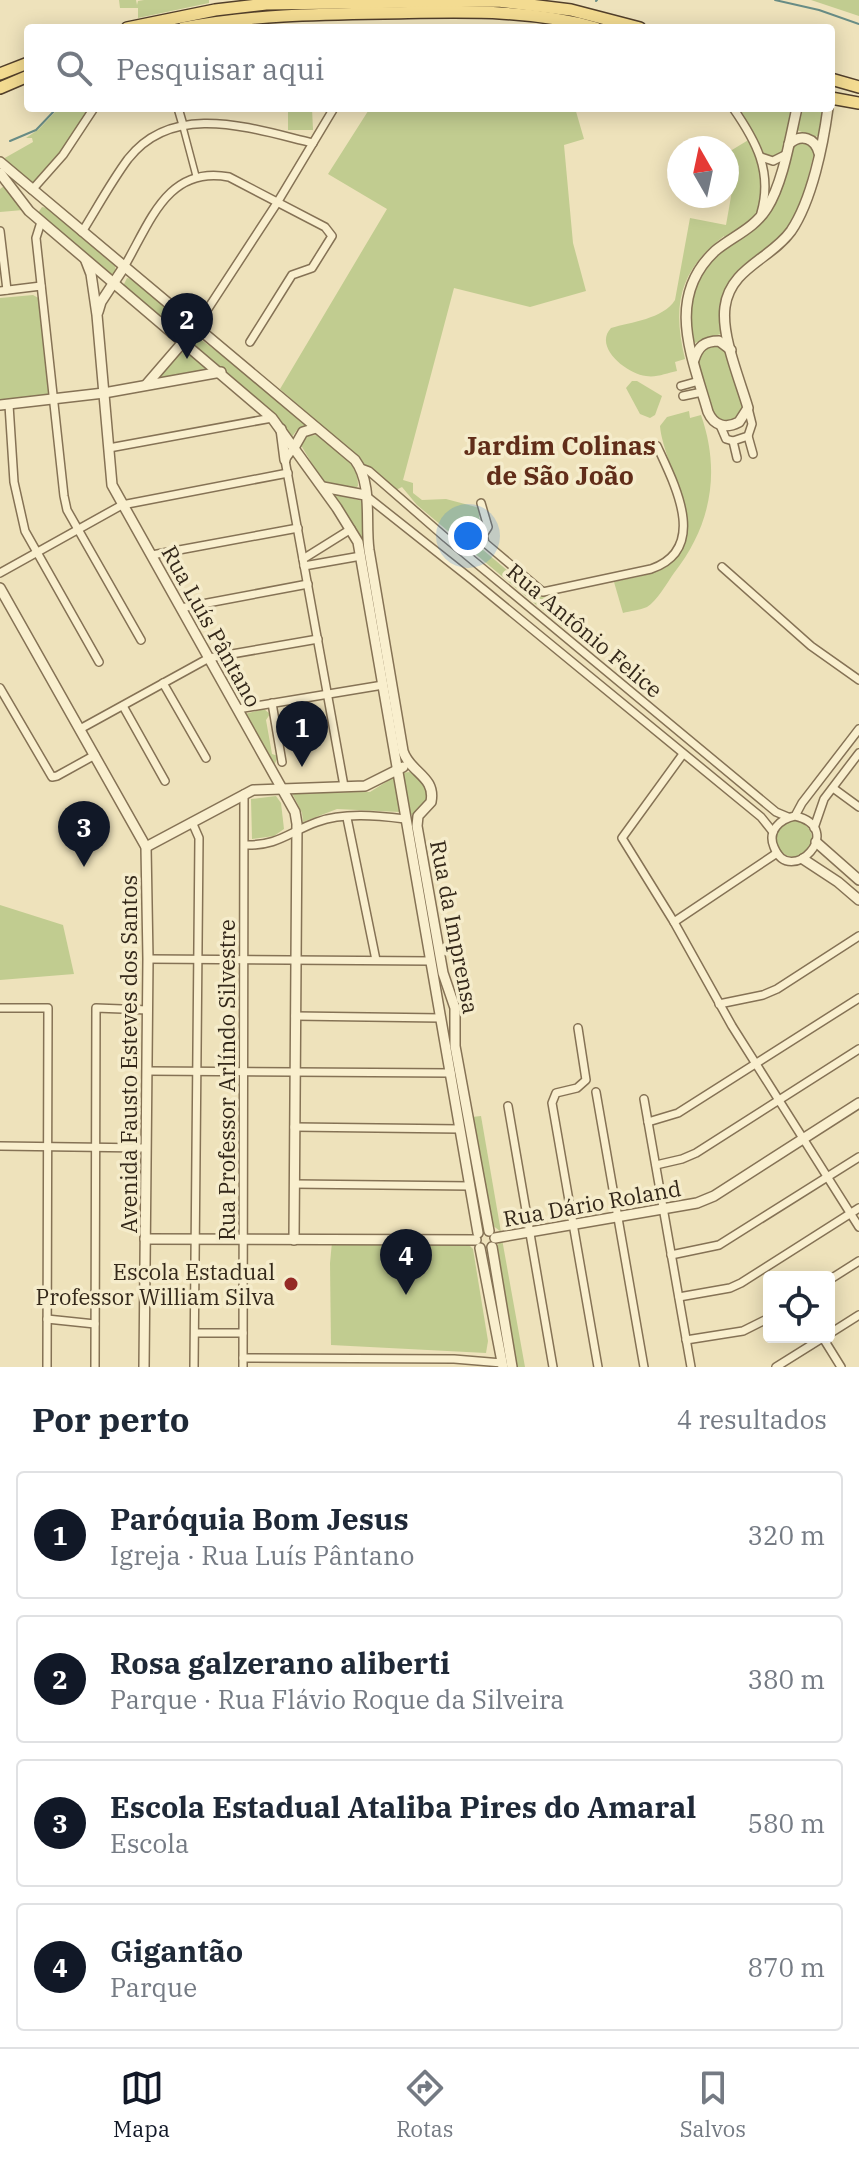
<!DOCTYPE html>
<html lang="pt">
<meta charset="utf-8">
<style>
:root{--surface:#fff;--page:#f2f2f3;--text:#1f2937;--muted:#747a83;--line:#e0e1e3;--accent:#111827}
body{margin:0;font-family:"IBM Plex Serif",serif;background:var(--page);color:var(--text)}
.controls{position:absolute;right:24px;bottom:24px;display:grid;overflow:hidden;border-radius:8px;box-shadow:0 4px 20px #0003}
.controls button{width:72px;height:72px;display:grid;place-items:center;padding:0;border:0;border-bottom:2px solid var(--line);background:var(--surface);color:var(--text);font:40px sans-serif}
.compass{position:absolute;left:667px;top:136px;width:72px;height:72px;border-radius:50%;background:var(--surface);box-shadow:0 4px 20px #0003;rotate:351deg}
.you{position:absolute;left:468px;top:536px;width:28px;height:28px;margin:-20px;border:6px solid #fff;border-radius:50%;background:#1a73e8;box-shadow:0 0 0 12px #1a73e833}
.badge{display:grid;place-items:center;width:52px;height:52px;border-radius:50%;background:var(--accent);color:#fff;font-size:26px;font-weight:700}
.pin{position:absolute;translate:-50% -66px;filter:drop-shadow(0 2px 4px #0008)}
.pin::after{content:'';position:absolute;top:42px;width:28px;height:24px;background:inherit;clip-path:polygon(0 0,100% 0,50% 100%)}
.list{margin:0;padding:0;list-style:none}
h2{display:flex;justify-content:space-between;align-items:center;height:104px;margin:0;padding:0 32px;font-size:34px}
h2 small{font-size:26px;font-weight:400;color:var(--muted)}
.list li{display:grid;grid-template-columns:52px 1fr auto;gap:24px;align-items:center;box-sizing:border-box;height:128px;margin:0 16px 16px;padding:0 16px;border:2px solid var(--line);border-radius:8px}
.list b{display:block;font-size:30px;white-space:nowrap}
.list p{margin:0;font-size:26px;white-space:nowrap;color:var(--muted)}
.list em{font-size:26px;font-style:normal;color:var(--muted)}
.icon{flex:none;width:44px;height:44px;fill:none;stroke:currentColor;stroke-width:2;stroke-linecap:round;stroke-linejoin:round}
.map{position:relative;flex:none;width:859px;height:1367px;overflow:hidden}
.search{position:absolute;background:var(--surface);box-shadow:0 4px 20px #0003;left:24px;right:24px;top:24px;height:88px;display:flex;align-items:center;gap:20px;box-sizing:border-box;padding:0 28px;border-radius:8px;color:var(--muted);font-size:30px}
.sheet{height:680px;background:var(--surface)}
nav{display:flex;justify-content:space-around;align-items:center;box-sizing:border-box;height:112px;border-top:2px solid var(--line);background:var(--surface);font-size:22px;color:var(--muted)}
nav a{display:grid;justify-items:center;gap:4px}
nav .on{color:var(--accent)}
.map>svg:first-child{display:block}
</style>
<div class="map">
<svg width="859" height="1367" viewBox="0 0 859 1367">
<rect width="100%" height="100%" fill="#eee2bb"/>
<g fill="#c1cc90">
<polygon points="119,0 136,0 137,5 138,1 144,0 209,0 209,3 138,18 138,8 120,8"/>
<polygon points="811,0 859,0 859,16"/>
<polygon points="59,108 89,108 52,166 37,182 30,182 3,159 33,142 32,138 26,138 39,129"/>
<polygon points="288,108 312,108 313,130 288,130"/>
<polygon points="370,108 575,108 584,139 564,145 573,243 586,291 530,307 454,288 403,480 413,483 413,493 422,500 446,499 480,508 479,518 485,525 479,537 482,549 534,593 541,597 553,598 555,609 574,626 565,629 417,505 402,487 394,491 280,389 387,209 328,174"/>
<polygon points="737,108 794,108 782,152 776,156 766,156"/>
<polygon points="802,108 827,108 819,136 814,137 797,130"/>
<path d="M 750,139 C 761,163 771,198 751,221 C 744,228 733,234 725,240 L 724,236 C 679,270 672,306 685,359 L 675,362 L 677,371 C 667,373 656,378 646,376 C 627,374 593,347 611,328 C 631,322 663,319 675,300 L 690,218 L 726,225 L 732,191 L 727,153 Z"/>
<path d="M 797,142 L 808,143 L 814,153 C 807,179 803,208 787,229 C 769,254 729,263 724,296 C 722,308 723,321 723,333 L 695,343 C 689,334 690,325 691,313 C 692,288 703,264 725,249 C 739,239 753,233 764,219 C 779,200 783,172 790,149 Z"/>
<polygon points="4,186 23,210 0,212 0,189"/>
<polygon points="42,207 47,208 115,266 116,271 114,274 108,273 38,213"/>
<polygon points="127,278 132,279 186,324 186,332 174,330 123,286"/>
<polygon points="33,295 42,300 51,391 45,396 0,401 0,298"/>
<polygon points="200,339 248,374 307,425 297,430 291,438 198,350 194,344"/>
<path d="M 719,345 L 725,348 L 743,401 C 744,415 733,425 719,420 L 711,412 L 697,362 L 698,355 L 707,346 Z"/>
<polygon points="185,347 214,370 154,381"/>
<polygon points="632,381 637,381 662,396 655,415 650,418 640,414 626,388"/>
<path d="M 689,411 L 690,418 L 701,415 C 721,472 711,526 674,573 C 667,583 657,601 647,607 C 640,610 630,611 623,613 L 614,582 C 630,578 648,576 662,569 C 716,542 663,466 660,426 L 667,417 Z"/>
<path d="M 318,435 C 335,449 359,461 358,486 L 353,490 L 325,485 L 299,442 L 303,436 Z"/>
<polygon points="331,493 362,501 365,550 402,760 400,760 360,539"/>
<polygon points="264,709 270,714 266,720 272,754 278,756 274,766 245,714"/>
<polygon points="410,772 420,775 430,796 422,811 408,816 401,773"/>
<polygon points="394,777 400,812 337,809 303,822 302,813 292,793 370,792"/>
<polygon points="276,796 281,803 284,829 274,836 252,839 251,799"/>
<circle cx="794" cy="839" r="18"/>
<polygon points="0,905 63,925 74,974 0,980"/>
<polygon points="481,1116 501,1232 491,1224 472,1117"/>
<polygon points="502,1239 525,1367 514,1367 514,1350 495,1249"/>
<polygon points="332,1242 469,1245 473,1249 488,1341 486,1353 331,1345 330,1263"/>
</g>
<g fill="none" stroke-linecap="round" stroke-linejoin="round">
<g stroke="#688c85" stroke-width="2">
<polyline points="775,0 819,10 859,24"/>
<polyline points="596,1 597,0"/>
<polyline points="10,141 36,130 57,108"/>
</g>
<g stroke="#857255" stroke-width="8">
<polyline id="pedestrian" points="183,127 196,176"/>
</g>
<g stroke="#857255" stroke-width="10">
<g id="minor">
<polyline points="178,108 183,125"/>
<path d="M 733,108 C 756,141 773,172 761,213"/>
<polyline points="761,157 773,161 785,155"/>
<polyline points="32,190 63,155 94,108"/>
<polyline points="41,222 36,238 64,496 67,510 141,640"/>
<polyline points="0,231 7,290"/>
<path d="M 82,232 C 97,208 111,182 128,159 C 174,100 253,129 313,143"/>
<path d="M 124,267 C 150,223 167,165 229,177 L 325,227 L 332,236 L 312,268 L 292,275 L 250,342"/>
<polyline points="0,291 41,286"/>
<polyline points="196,327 277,203 334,108"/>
<polyline points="681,386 699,381"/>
<polyline points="683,396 702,392"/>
<polyline points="9,405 14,482 25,531 99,662"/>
<polyline points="720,425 726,439 733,441 748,436 752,424 748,408"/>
<polyline points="748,436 753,454"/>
<polyline points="733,441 737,458"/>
<polyline points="295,446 285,460 344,786"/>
<polyline points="109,448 272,418"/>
<polyline points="361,468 369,471 446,538 776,812 788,817"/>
<polyline points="365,495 471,579 761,817 773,832"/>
<path d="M 481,503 L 488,527 L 483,535 L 485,543 L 543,592 L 651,569 C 709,549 675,485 657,446"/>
<polyline points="152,555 298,528"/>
<polyline points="303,559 351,529"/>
<polyline points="304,566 361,556"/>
<polyline points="722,567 811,646 859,680"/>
<polyline points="0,573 122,505 288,473"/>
<polyline points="181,608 308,584"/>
<polyline points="163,683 206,758"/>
<polyline points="0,688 52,777 57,776 95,755"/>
<polyline points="272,703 282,762"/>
<polyline points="123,706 165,781"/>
<polyline points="238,709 383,685"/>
<polyline points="80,729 209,658 318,639"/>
<polyline points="683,754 622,838 674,922 732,1026 859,1227"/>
<polyline points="833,788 859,807"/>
<path d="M 795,816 C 848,828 790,889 774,847 C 767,831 780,819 795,816 L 802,803 L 859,729"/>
<polyline points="347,818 376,960"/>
<polyline points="192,822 199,838 194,1367"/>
<polyline points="814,828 824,799 859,753"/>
<path d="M 245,845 C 278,846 289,832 317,822 C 344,812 379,816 406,819"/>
<polyline points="674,922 777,853"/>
<polyline points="148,959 431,961"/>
<polyline points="719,1004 763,995 777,989 859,936"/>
<polyline points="0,1008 48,1008 47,1367"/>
<polyline points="295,1016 441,1018"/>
<polyline points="578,1028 586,1080 577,1088 556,1093 552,1103 598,1367"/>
<polyline points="147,1071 451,1073"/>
<polyline points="596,1092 644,1367"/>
<polyline points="644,1099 691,1367"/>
<polyline points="508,1106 553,1367"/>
<polyline points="648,1122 678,1113 859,998"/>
<polyline points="294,1127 460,1129"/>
<polyline points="0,1146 146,1148"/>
<polyline points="656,1165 682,1159 696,1153 859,1049"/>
<polyline points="294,1184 470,1186"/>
<polyline points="671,1255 719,1245 859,1157"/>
<polyline points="829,1280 859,1261"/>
<polyline points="679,1297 730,1288 741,1283 859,1208"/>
<polyline points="47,1319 95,1324"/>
<polyline points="195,1333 243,1333"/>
<polyline points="829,1334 859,1315"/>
<polyline points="823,1338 841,1367"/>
<polyline points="686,1340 743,1331 769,1318"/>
<polyline points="243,1358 454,1359 502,1363"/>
<polyline points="95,1367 96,1008 148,1010"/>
<polyline points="243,1367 244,794"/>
<polyline points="776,1367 824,1337"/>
</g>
</g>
<g stroke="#857255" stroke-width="12">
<g id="tertiary">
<path d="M 797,108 C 790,138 783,183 767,208 C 754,229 733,236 715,251 C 665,298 692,356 708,412 C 714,426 726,429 739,422 L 748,408 C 740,380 721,336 725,307 C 730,268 771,259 791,231 C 812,200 823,145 828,108"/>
<path d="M 789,144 C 801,133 815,138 819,153"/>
<path d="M 0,162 L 355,460 C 373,484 365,522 369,550 C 380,617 392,684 403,751 C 410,773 436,776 431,802 L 418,816 L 417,826 L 443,973 L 455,1008 L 455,1046 L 489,1231"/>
<polyline points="0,173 29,211 272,418 337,508 358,542 478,1233"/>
<polyline points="86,261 91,274 97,315 112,485 295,812 297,824 294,1240"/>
<polyline points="98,312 101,302 124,267"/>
<path d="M 694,360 C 698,347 704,341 719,341 L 731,350"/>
<polyline points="146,385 196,327"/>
<polyline points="0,405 104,393 221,372"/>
<polyline points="281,429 285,460"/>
<polyline points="295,446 303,432 316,428"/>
<polyline points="323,487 365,495"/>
<polyline points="0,588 146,847 148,959 144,1367"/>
<polyline points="816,842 859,880"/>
<polyline points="146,847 253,790 365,786 403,767"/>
<polyline points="803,859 838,882 859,900"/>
<polyline points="495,1238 697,1203 714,1196 859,1103"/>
<polyline points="145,1239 476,1240"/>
<polyline points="492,1247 512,1367"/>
<polyline points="480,1248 503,1367"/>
</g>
</g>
<g stroke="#523f2a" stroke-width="14">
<g id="primary">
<polyline points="127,28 215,10 266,4 498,1 571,10 640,28"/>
<path d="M 183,28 C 250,15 316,14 384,13 C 456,12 527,8 596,28"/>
<polyline points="0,74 28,63"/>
<polyline points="831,79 859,87"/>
<polyline points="0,88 28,76"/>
<polyline points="831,98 859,103"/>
</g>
</g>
<use href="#pedestrian" stroke="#f9efce" stroke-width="5"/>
<use href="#minor" stroke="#f9efce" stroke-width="7"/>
<use href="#tertiary" stroke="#f9efce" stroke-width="9"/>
<use href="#primary" stroke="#f3db91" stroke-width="11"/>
</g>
<circle fill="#952a25" stroke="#f5eccb" stroke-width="3" cx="291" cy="1284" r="8"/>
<g text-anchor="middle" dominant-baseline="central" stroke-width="7" stroke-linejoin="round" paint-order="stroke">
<g font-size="22" fill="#34281a" stroke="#f5eccb">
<text transform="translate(212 626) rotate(61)">Rua Luís Pântano</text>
<text transform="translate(585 630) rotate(40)">Rua Antônio Felice</text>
<text transform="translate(455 927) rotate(79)">Rua da Imprensa</text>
<text transform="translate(128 1054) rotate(-90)">Avenida Fausto Esteves dos Santos</text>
<text transform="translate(226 1080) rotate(-90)">Rua Professor Arlíndo Silvestre</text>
<text transform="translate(592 1203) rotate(-10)">Rua Dário Roland</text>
</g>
<g font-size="22" fill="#34281a" stroke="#f5eccb" text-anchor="end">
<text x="275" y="1271">Escola Estadual<tspan x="275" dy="25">Professor William Silva</tspan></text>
</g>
<g font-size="26" font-weight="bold" fill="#612d19" stroke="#f5eccb">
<text x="560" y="445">Jardim Colinas<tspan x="560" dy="30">de São João</tspan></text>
</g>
</g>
</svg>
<div class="controls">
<button><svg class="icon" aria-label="locate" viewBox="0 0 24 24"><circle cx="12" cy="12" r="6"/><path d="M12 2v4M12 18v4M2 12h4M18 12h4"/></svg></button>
</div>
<svg class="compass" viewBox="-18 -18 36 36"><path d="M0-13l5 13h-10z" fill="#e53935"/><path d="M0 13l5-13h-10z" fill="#747a83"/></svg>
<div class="you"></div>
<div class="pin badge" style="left:302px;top:767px">1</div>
<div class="pin badge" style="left:187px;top:359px">2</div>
<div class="pin badge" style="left:84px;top:867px">3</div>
<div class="pin badge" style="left:406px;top:1295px">4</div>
<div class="search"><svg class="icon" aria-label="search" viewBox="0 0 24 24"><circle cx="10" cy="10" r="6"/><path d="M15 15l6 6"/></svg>Pesquisar aqui</div>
</div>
<section class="sheet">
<h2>Por perto<small>4 resultados</small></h2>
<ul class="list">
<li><span class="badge">1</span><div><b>Paróquia Bom Jesus</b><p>Igreja · Rua Luís Pântano</p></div><em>320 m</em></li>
<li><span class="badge">2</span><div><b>Rosa galzerano aliberti</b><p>Parque · Rua Flávio Roque da Silveira</p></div><em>380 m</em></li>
<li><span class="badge">3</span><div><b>Escola Estadual Ataliba Pires do Amaral</b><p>Escola</p></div><em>580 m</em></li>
<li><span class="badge">4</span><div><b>Gigantão</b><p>Parque</p></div><em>870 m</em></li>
</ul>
</section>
<nav>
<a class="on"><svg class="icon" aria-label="map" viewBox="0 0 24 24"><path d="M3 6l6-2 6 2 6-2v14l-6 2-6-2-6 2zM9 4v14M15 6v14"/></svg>Mapa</a>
<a><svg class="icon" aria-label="directions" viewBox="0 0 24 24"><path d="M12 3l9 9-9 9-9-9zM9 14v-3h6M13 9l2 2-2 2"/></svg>Rotas</a>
<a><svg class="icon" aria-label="saved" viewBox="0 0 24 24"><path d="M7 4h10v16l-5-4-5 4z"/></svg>Salvos</a>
</nav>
